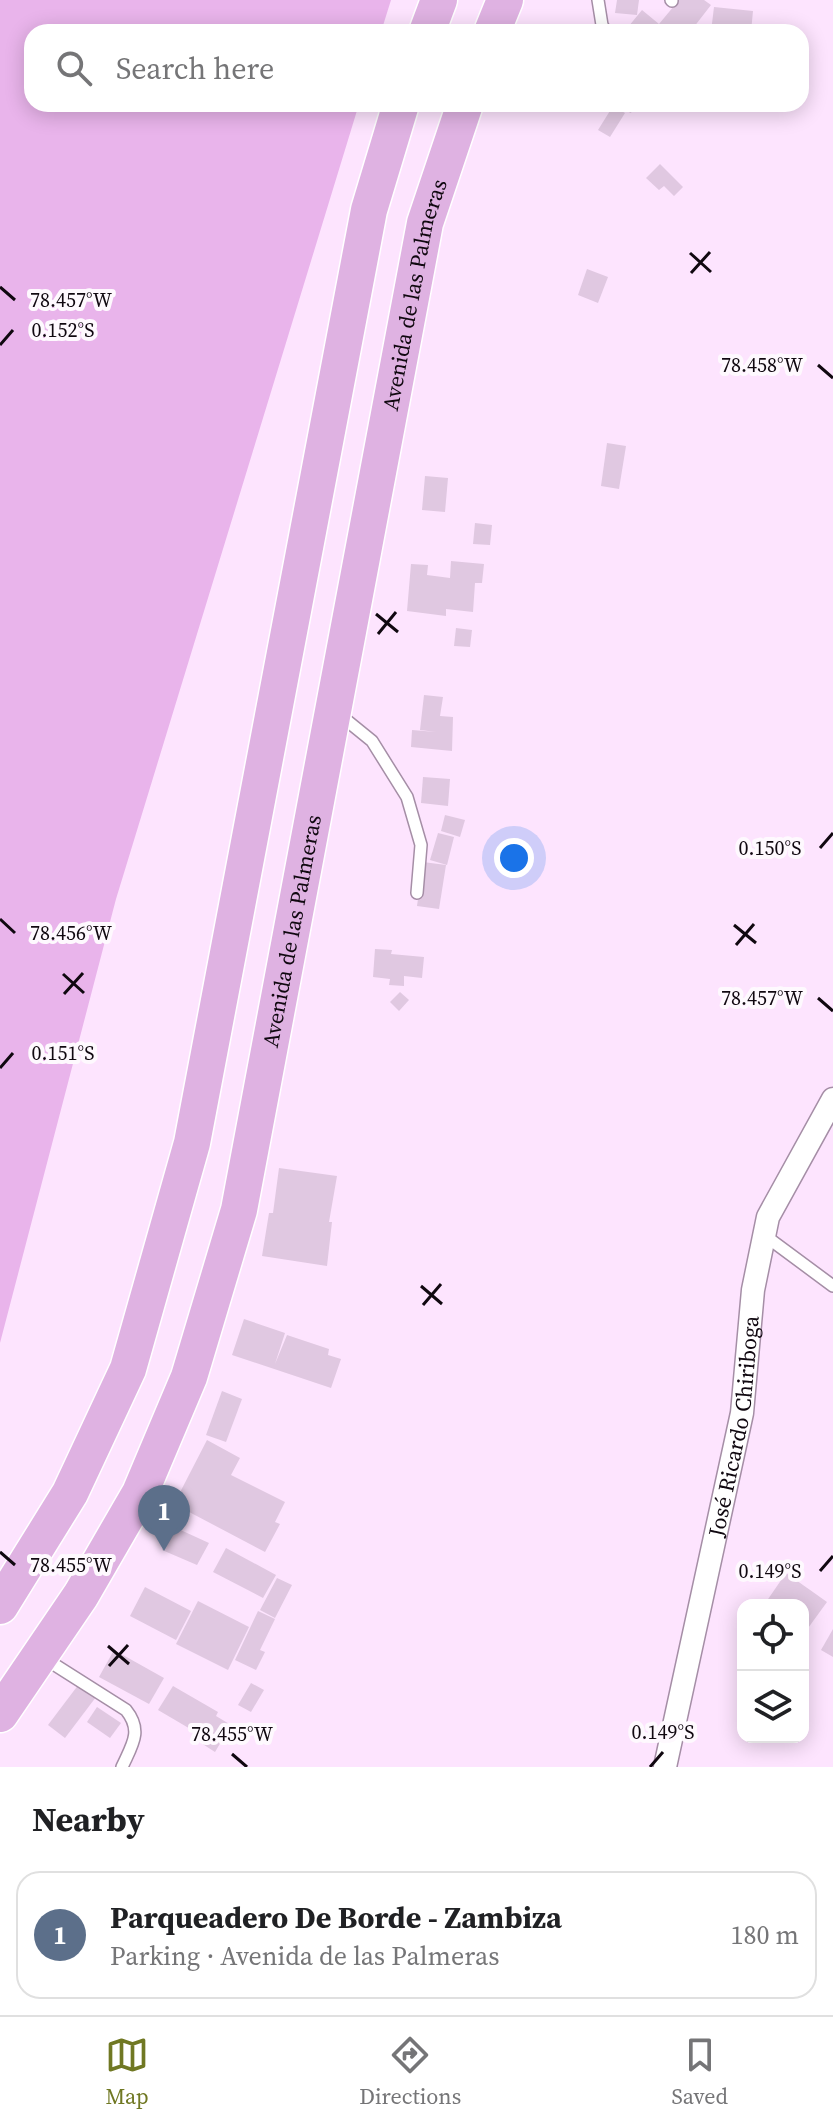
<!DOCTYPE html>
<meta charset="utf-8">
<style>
:root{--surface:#fff;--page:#f2f2f2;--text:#202124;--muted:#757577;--line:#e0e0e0;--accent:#707823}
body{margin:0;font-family:"Source Serif 4",serif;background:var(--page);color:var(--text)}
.controls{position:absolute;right:24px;bottom:24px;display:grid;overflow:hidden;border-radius:16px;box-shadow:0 4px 20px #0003}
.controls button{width:72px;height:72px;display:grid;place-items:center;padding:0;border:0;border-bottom:2px solid var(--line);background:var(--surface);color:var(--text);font:40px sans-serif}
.you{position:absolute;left:514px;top:858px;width:28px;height:28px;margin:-20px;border:6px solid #fff;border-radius:50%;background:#1a73e8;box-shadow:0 0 0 12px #1a73e833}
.badge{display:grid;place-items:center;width:52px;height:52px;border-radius:50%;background:var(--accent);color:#fff;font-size:26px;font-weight:700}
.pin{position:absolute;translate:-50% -66px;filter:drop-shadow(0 2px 4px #0008)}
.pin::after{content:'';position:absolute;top:42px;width:28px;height:24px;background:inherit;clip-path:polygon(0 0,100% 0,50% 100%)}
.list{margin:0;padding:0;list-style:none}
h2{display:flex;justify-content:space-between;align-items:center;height:104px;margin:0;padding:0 32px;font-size:34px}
h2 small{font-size:26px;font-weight:400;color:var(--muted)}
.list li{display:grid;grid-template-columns:52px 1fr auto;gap:24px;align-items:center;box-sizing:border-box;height:128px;margin:0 16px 16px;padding:0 16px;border:2px solid var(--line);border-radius:24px}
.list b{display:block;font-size:30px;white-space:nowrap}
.list p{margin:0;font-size:26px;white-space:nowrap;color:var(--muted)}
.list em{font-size:26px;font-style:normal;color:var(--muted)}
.icon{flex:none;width:44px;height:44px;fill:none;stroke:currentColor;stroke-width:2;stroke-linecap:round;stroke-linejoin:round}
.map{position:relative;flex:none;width:833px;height:1767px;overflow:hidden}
.search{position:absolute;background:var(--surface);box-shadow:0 4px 20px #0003;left:24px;right:24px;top:24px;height:88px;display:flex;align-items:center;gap:20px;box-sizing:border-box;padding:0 28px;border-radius:24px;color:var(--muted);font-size:30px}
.sheet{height:248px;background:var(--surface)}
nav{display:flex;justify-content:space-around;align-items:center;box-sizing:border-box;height:112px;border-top:2px solid var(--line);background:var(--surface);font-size:22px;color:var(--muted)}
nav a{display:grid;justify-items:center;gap:4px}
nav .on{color:var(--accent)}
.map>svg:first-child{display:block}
</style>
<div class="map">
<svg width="833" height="1767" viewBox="0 0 833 1767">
<rect width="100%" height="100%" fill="#fde4fe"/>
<polygon fill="#e9b4eb" points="0,0 391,0 381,32 32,32 32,104 359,104 116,899 0,1343"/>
<g fill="#e0c8e1">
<polygon points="617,0 639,0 637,15 615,13"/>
<polygon points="679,0 704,0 711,5 690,32 624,32 642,10 659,24"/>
<polygon points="714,7 753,11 751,32 711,32"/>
<polygon points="610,104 635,104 631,113"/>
<polygon points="613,106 625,113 610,137 598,130"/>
<polygon points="660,164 683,187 674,196 664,186 659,190 646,178"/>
<polygon points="587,269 608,277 598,303 578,295"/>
<polygon points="607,443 626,446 619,489 601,486"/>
<polygon points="425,476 448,478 445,512 422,510"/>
<polygon points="475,523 492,525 490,545 473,544"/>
<polygon points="451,561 484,564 482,583 475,583 473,612 446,609 446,616 407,611 411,564 428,565 427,575 450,578"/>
<polygon points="456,628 472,630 470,647 454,646"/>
<polygon points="424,695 443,697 440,716 453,717 452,751 411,747 412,730 436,732 420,730"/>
<polygon points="423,777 450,779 448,806 421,803"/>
<polygon points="445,815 465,820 460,837 441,831"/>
<polygon points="438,833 454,837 447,865 430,860"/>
<polygon points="423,862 446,865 439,909 417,906"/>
<polygon points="375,949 392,950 391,954 424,957 422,978 404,976 404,986 389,985 390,979 373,977"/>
<polygon points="400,992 409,1000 399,1011 390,1002"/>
<polygon points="279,1168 337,1176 329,1222 332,1222 327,1266 262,1256 269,1213 273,1213"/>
<polygon points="244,1319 285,1333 275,1364 287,1335 329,1349 328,1355 341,1359 331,1388 232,1355"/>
<polygon points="222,1391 242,1399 226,1442 206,1435"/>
<polygon points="207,1440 240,1458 231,1475 285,1502 275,1522 280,1524 265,1552 174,1504"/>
<polygon points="174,1527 209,1543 197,1565 162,1550"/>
<polygon points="226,1548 276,1575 263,1598 213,1572"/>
<polygon points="786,1573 827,1602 803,1635 803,1605 764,1605"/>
<polygon points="277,1578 292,1585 275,1618 260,1610"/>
<polygon points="145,1587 191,1611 176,1640 130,1616"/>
<polygon points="198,1601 249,1627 228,1670 176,1644"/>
<polygon points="258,1611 275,1619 260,1650 265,1652 256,1670 235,1660"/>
<polygon points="833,1629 833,1657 821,1650"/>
<polygon points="114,1650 164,1678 149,1704 99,1677"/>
<polygon points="251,1683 264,1690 251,1712 238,1705"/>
<polygon points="79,1684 96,1697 65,1738 48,1725"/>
<polygon points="173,1686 218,1712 216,1716 231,1725 215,1752 201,1743 204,1737 158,1710"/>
<polygon points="97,1707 121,1723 110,1738 87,1722"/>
</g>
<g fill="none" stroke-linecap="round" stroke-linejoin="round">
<g stroke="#a58ea6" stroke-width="14">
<g id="lane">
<polyline points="598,0 602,25 606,32"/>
<polyline points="671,0 672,1"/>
<polyline points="340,715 372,741 407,797 421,845 417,893"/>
<polyline points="764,1235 833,1286"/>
<path d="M 44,1658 L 126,1710 C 143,1731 132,1745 122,1767"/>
</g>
</g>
<g stroke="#a58ea6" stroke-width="25">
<g id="street">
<path id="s1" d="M 665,1767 L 742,1413 L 753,1290 L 768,1217 L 833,1099"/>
</g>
</g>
<g stroke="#fff" stroke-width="39">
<g id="primary">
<polyline points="427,32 439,0"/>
<polyline points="492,32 505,0"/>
<polyline points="0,1606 70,1493 128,1369 192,1143 369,210 401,104"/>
<path id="s2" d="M 0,1714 L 81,1595 L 140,1493 L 189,1377 L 239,1210 L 425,223 L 465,104"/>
</g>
</g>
<use href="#lane" stroke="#fff" stroke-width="11"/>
<use href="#street" stroke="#fff" stroke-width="22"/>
<use href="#primary" stroke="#dfb2e2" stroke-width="36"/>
</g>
<path fill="none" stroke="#100810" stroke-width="3" d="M 690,253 L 711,272M 691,273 L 710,252M 0,287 L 15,300M 0,345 L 13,330M 818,365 L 833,378M 376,614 L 398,632M 378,634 L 396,612M 820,848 L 833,833M 0,919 L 15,933M 734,925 L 756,943M 736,945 L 754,924M 63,974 L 84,993M 64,994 L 83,973M 818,998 L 833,1011M 0,1068 L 13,1053M 421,1286 L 442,1304M 423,1305 L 441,1284M 0,1552 L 15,1565M 820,1571 L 833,1556M 108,1646 L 129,1664M 109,1666 L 128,1645M 232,1754 L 247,1767M 650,1767 L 663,1752"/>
<g text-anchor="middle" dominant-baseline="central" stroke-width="8" stroke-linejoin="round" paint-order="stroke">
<g font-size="22" fill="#100810" stroke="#fef9fe">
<text stroke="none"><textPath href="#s2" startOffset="1494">Avenida de las Palmeras</textPath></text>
<text stroke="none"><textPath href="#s2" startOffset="846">Avenida de las Palmeras</textPath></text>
<text stroke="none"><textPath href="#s1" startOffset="348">José Ricardo Chiriboga</textPath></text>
</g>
</g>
<g font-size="20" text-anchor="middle" fill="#100810" stroke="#fef9fe" stroke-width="8" stroke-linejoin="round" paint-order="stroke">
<text x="71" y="307">78.457°W</text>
<text x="63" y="337">0.152°S</text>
<text x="762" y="372">78.458°W</text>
<text x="770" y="855">0.150°S</text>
<text x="71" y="940">78.456°W</text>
<text x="762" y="1005">78.457°W</text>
<text x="63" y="1060">0.151°S</text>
<text x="71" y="1572">78.455°W</text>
<text x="770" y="1578">0.149°S</text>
<text x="663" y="1739">0.149°S</text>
<text x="232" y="1741">78.455°W</text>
</g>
</svg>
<div class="controls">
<button><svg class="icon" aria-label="locate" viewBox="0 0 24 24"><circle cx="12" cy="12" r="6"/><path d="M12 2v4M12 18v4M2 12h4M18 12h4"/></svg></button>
<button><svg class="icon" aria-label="layers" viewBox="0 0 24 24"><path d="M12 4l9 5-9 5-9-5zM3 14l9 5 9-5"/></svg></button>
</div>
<div class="you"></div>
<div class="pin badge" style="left:164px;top:1551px;background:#5c6f8a">1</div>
<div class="search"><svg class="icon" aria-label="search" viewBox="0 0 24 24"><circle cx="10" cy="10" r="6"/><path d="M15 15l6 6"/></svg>Search here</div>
</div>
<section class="sheet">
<h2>Nearby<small></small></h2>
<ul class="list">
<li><span class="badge" style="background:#5c6f8a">1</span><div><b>Parqueadero De Borde - Zambiza</b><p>Parking · Avenida de las Palmeras</p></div><em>180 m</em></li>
</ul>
</section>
<nav>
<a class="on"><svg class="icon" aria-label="map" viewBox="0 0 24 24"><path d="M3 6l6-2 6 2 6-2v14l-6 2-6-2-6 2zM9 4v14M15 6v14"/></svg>Map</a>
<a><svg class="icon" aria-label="directions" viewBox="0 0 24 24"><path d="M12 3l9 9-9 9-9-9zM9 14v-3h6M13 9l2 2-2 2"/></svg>Directions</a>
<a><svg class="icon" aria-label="saved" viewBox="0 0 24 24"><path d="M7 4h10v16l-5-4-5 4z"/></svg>Saved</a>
</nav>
